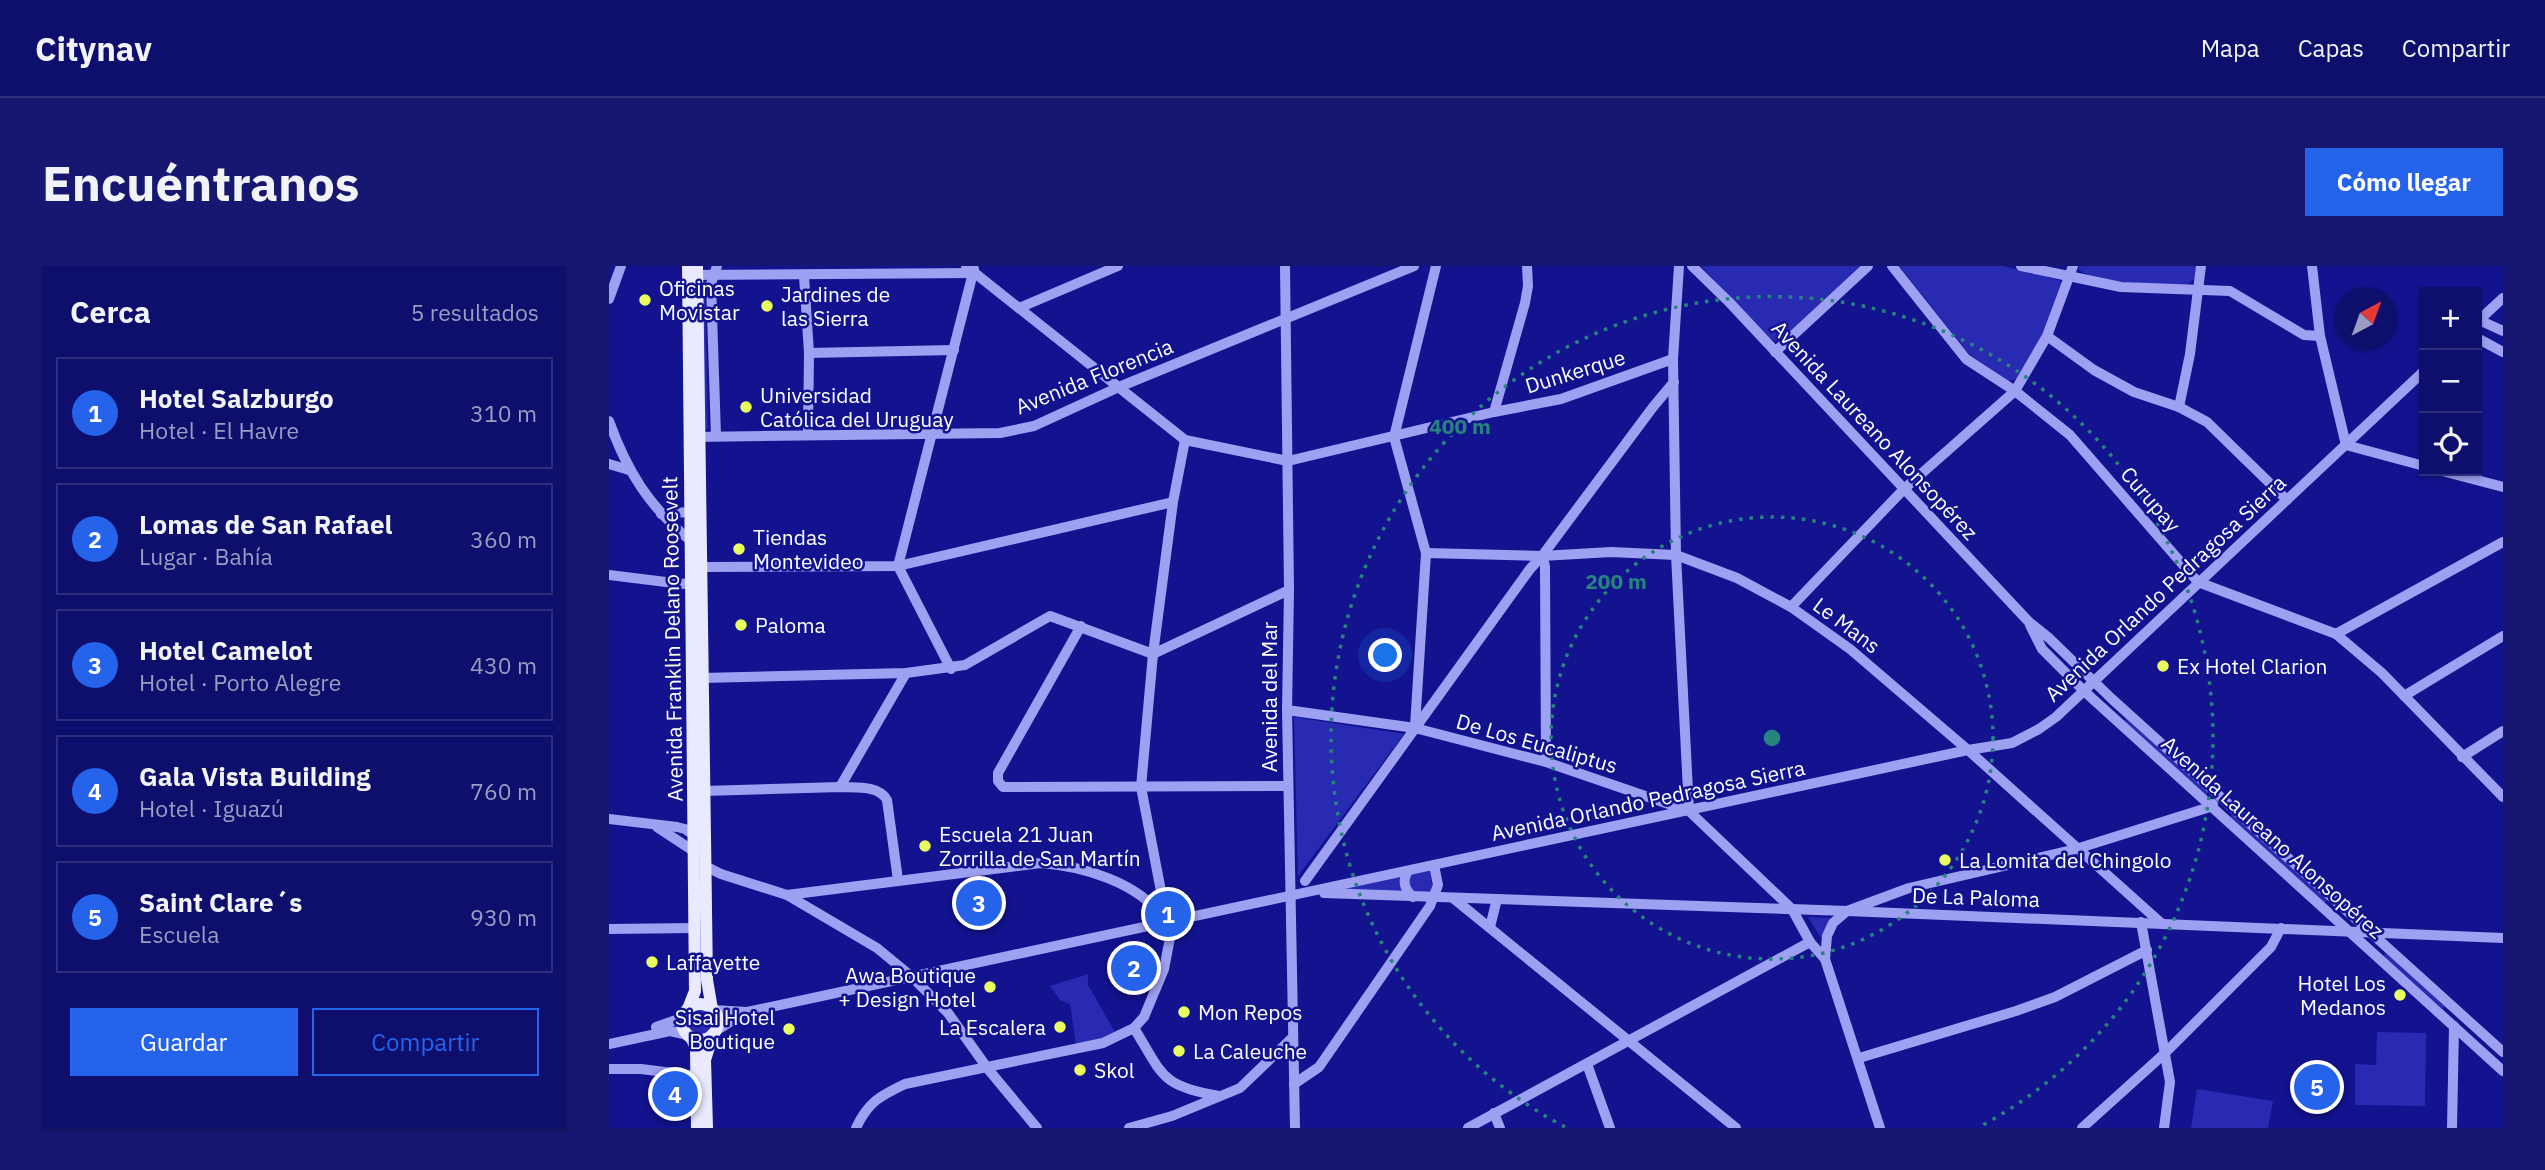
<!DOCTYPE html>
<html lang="es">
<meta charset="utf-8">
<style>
:root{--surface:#0e0e6c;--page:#171772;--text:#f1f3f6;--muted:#9b9cc2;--line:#2e2e7f;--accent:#2563eb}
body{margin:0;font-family:"IBM Plex Sans",sans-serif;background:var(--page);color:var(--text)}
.controls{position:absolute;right:21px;top:21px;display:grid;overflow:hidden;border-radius:0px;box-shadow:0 2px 5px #0004}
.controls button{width:63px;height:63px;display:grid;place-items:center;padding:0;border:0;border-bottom:2px solid var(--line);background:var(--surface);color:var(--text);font:35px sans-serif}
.compass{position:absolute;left:1726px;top:21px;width:63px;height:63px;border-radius:50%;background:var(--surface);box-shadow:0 2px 5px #0004;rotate:41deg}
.you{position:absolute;left:777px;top:390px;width:24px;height:24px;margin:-18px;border:5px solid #fff;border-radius:50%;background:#1a73e8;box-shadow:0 0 0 10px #1a73e833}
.badge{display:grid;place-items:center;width:46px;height:46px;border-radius:50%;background:var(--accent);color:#fff;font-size:23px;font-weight:700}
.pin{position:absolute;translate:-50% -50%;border:4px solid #fff;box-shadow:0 2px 7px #0006}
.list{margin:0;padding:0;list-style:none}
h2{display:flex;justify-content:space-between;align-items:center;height:91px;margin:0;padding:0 28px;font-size:30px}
h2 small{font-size:23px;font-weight:400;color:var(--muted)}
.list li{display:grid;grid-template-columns:46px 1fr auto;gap:21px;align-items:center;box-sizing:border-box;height:112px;margin:0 14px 14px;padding:0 14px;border:2px solid var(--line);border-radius:0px}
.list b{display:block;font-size:26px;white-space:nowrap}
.list p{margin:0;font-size:23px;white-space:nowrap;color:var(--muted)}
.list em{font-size:23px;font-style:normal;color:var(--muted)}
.actions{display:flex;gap:14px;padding:21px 28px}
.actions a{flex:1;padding:16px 0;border:2px solid var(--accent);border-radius:0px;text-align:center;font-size:24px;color:var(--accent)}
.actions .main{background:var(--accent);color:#fff}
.icon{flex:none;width:38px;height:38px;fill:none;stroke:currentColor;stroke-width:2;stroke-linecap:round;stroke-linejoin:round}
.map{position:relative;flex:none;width:1894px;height:862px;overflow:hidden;border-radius:0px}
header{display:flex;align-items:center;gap:42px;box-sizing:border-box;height:98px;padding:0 35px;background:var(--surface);border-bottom:2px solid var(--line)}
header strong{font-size:33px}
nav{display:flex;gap:38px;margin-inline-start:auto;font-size:24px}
.intro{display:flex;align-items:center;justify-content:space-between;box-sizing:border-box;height:168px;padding:0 42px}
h1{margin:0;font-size:49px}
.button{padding:18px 32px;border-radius:0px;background:var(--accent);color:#fff;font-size:24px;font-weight:700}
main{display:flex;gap:42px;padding:0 42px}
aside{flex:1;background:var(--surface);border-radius:0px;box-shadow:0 2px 5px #0004}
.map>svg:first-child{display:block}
</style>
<header>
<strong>Citynav</strong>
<nav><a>Mapa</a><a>Capas</a><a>Compartir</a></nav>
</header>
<div class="intro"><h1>Encuéntranos</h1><a class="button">Cómo llegar</a></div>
<main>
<aside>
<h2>Cerca<small>5 resultados</small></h2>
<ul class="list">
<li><span class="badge">1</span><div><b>Hotel Salzburgo</b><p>Hotel · El Havre</p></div><em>310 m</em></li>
<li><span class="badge">2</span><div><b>Lomas de San Rafael</b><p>Lugar · Bahía</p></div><em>360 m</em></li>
<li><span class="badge">3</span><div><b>Hotel Camelot</b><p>Hotel · Porto Alegre</p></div><em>430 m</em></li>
<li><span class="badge">4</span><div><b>Gala Vista Building</b><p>Hotel · Iguazú</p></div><em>760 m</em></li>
<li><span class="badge">5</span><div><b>Saint Clare´s</b><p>Escuela</p></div><em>930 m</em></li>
</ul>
<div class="actions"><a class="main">Guardar</a><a>Compartir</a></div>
</aside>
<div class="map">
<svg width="1894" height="862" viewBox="0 0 1894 862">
<rect width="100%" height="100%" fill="#131390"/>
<g fill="#282bb1">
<polygon points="1092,0 1253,0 1173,74 1166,75 1160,72"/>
<polygon points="1290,0 1394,0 1450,14 1452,17 1433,69 1408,113 1399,115 1360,88"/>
<path d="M 1470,0 L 1587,0 L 1585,13 L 1578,19 C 1552,18 1490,19 1470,4 Z"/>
<polygon points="92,14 96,15 99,163 93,162"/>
<polygon points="685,451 795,468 689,610"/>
<polygon points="1517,453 1599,525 1598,529 1596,530 1514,456"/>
<polygon points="1625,548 1718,634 1715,637 1620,551"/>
<polygon points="821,604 824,628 727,624"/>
<polygon points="1199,651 1221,652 1214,675"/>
<polygon points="1777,687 1836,740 1834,743 1774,690"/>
<polygon points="479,708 479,719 506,766 494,772 467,779 461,738 451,734 441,720"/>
<circle cx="91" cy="755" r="15"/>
<polygon points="1768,766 1817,767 1816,840 1746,839 1746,798 1767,799"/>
<polygon points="1588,823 1664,835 1659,862 1582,862"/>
</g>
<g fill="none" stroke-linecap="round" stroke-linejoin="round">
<g stroke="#9ea0f2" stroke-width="10">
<polyline points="357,0 576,174 679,195 885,146 952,133 1064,93"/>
<polyline points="676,0 680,324 678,444 686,862"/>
<polyline points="1070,0 1064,93 1067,289 1080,545"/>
<polyline points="1083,0 1120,36 1420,356 1440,372 1503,433 1894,786"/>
<polyline points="1283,0 1357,93 1406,125 1461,169 1589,316 1727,368 1773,407 1894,531"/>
<polyline points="1412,0 1512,21 1621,25 1695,69 1711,70"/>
<polyline points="1703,0 1711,70 1737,179 1815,200"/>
<polyline points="81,9 365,7"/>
<polyline points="195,10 200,87 199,169"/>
<polyline points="0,33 12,0"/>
<polyline points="410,42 509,0"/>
<polyline points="1870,54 1894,65"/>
<polyline points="1868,56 1894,32"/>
<polyline points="1438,70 1485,104 1525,126 1570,141 1598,156 1678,234"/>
<polyline points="1868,72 1894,86"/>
<polyline points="1166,86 1259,0"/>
<polyline points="200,87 345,84"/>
<polyline points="1570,141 1581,88 1592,0"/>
<polyline points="885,146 916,37 919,20 918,0"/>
<path d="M 0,155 C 18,205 40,241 82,275"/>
<polyline points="107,170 102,18 108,0"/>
<polyline points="85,171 391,167 425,160 510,121 805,0"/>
<polyline points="0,198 20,204"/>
<polyline points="1833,205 1894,221"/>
<polyline points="52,248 80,246"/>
<polyline points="817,287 933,290 1002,286 1067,289 1128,312 1182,341 1241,383 1359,484 1552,657"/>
<polyline points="933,290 936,300 937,496"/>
<polyline points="92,301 289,300 564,236"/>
<polyline points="0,309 73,318 87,316"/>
<polyline points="1182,341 1295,223 1406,125 1438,70 1464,0"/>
<polyline points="1421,359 1433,383 1475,425 1894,805"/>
<polyline points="472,360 389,507 389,515 394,521 679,520"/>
<polyline points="1727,368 1894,276"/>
<polyline points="342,403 289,300 365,3"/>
<polyline points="93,412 297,407 356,399 441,350 544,388 680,324"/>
<polyline points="1795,430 1894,370"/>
<polyline points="678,444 806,462 937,496 1080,545 1183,643 1201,676 1216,693 1271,862"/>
<polyline points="806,460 817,287 785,171 827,0"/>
<polyline points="1853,491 1894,465"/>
<polyline points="231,521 297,407"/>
<path d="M 94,525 L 231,521 C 247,522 270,519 278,534 L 289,614"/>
<polyline points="0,553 68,561 76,563 88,571"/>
<polyline points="48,561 86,586"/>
<polyline points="96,600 112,608 178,629 268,682 302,710 339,747 379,803 428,862"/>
<path d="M 799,605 C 793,615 795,623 804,631"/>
<polyline points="696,615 921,303 933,290 1044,141 1065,116"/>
<polyline points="715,627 1238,645 1894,672"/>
<path d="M 178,629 L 432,597 C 473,600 529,616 554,652"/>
<polyline points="844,632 1127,862"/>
<polyline points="1532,656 1561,816 1555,862"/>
<polyline points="881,661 888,633"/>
<polyline points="0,663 86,662"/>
<polyline points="1216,693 1218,670 1224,657 1238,645 1300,622 1467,583 1601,541 1604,538"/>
<path d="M 104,744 L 138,746 C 545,658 952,573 1359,484 L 1403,477 L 1430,463 L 1447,451 L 1815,105"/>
<polyline points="47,761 67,754 75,748"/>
<path d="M 525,762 C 554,809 551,820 610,830"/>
<polyline points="105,766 135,747"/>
<polyline points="0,778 61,765 79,769"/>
<polyline points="1250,792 1407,745 1446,731 1538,684"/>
<polyline points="978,798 1001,862"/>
<polyline points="0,803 32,803 95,811"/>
<polyline points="685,818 710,801 821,640 829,619 825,599"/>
<polyline points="885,847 891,862"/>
<path d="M 247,862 C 259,836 271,830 296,818 L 494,777 L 525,762 L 535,751 L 555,703 L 561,672 L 532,521 L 544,388 L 564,236 L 576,174"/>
<polyline points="520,862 563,850 631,822 684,771"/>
<polyline points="859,862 1201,676"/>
<polyline points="1473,862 1555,788 1662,681 1672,662"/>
<polyline points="1843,862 1845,760"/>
</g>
<g stroke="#e9e9ff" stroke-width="12">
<polyline points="79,0 86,725 79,743"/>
<polyline points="88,0 98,714 103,743"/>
<circle cx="91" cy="756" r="18"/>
<polyline points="82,771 87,782 88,862"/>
<polyline points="98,862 96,794 104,768"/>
</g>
</g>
<g fill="none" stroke="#27847c" stroke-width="3.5" stroke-dasharray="3.5 7">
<circle cx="1163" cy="472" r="221"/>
<path d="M956 861A441 441 0 1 1 1370 861"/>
</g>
<g fill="#e8ff5f" stroke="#131390" stroke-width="2.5">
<circle cx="36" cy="34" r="7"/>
<circle cx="158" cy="40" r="7"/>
<circle cx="137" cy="141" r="7"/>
<circle cx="130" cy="283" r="7"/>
<circle cx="132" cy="359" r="7"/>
<circle cx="1554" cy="400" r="7"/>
<circle cx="316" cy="580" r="7"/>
<circle cx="1336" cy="594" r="7"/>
<circle cx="43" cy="696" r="7"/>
<circle cx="381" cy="721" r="7"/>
<circle cx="1791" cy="729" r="7"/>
<circle cx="575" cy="746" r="7"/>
<circle cx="451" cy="761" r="7"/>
<circle cx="180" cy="763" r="7"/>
<circle cx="570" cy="785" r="7"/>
<circle cx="471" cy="804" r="7"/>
</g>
<g text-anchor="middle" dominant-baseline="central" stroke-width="5" stroke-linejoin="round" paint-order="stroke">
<g font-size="21" fill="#fff" stroke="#131390" text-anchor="start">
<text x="50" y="22">Oficinas<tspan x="50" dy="24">Movistar</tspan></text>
<text x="172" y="28">Jardines de<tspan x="172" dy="24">las Sierra</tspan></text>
<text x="151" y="129">Universidad<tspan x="151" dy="24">Católica del Uruguay</tspan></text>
<text x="144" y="271">Tiendas<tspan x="144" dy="24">Montevideo</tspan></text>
<text x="146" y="359">Paloma</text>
<text x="1568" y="400">Ex Hotel Clarion</text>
<text x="330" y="568">Escuela 21 Juan<tspan x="330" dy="24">Zorrilla de San Martín</tspan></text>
<text x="1350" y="594">La Lomita del Chingolo</text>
<text x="57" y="696">Laffayette</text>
<text x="367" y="709" text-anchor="end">Awa Boutique<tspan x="367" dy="24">+ Design Hotel</tspan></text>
<text x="1777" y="717" text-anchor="end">Hotel Los<tspan x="1777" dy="24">Medanos</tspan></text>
<text x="589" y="746">Mon Repos</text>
<text x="166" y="751" text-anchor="end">Sisai Hotel<tspan x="166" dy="24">Boutique</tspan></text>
<text x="437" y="761" text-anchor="end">La Escalera</text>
<text x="584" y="785">La Caleuche</text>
<text x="485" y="804">Skol</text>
</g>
<g font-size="21" fill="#fff" stroke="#131390">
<text transform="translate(966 105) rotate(-17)">Dunkerque</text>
<text transform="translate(485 110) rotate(-22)">Avenida Florencia</text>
<text transform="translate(1266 164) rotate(47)">Avenida Laureano Alonsopérez</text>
<text transform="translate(1542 233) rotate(49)">Curupay</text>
<text transform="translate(1556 322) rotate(-43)">Avenida Orlando Pedragosa Sierra</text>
<text transform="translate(1238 359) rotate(37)">Le Mans</text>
<text transform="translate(63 373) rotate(-91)">Avenida Franklin Delano Roosevelt</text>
<text transform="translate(660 431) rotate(-90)">Avenida del Mar</text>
<text transform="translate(928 477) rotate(16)">De Los Eucaliptus</text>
<text transform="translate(1039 534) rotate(-12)">Avenida Orlando Pedragosa Sierra</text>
<text transform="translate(1664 571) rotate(42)">Avenida Laureano Alonsopérez</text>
<text transform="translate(1367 631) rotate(2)">De La Paloma</text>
</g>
</g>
<circle cx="1163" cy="472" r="10" fill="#27847c" stroke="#131390" stroke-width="3.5"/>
<g font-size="21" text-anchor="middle" font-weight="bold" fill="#27847c" stroke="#131390" stroke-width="5" stroke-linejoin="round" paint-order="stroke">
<text x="851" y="168">400 m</text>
<text x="1007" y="323">200 m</text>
</g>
</svg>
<div class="controls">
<button>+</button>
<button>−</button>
<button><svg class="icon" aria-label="locate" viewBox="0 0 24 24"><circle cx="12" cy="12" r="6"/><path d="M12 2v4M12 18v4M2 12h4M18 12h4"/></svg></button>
</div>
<svg class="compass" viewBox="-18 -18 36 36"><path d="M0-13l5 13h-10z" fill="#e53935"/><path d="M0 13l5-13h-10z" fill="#9b9cc2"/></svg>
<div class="you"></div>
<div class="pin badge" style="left:559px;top:648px">1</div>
<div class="pin badge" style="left:525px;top:702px">2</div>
<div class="pin badge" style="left:370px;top:637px">3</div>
<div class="pin badge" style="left:66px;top:828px">4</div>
<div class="pin badge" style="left:1708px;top:821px">5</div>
</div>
</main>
